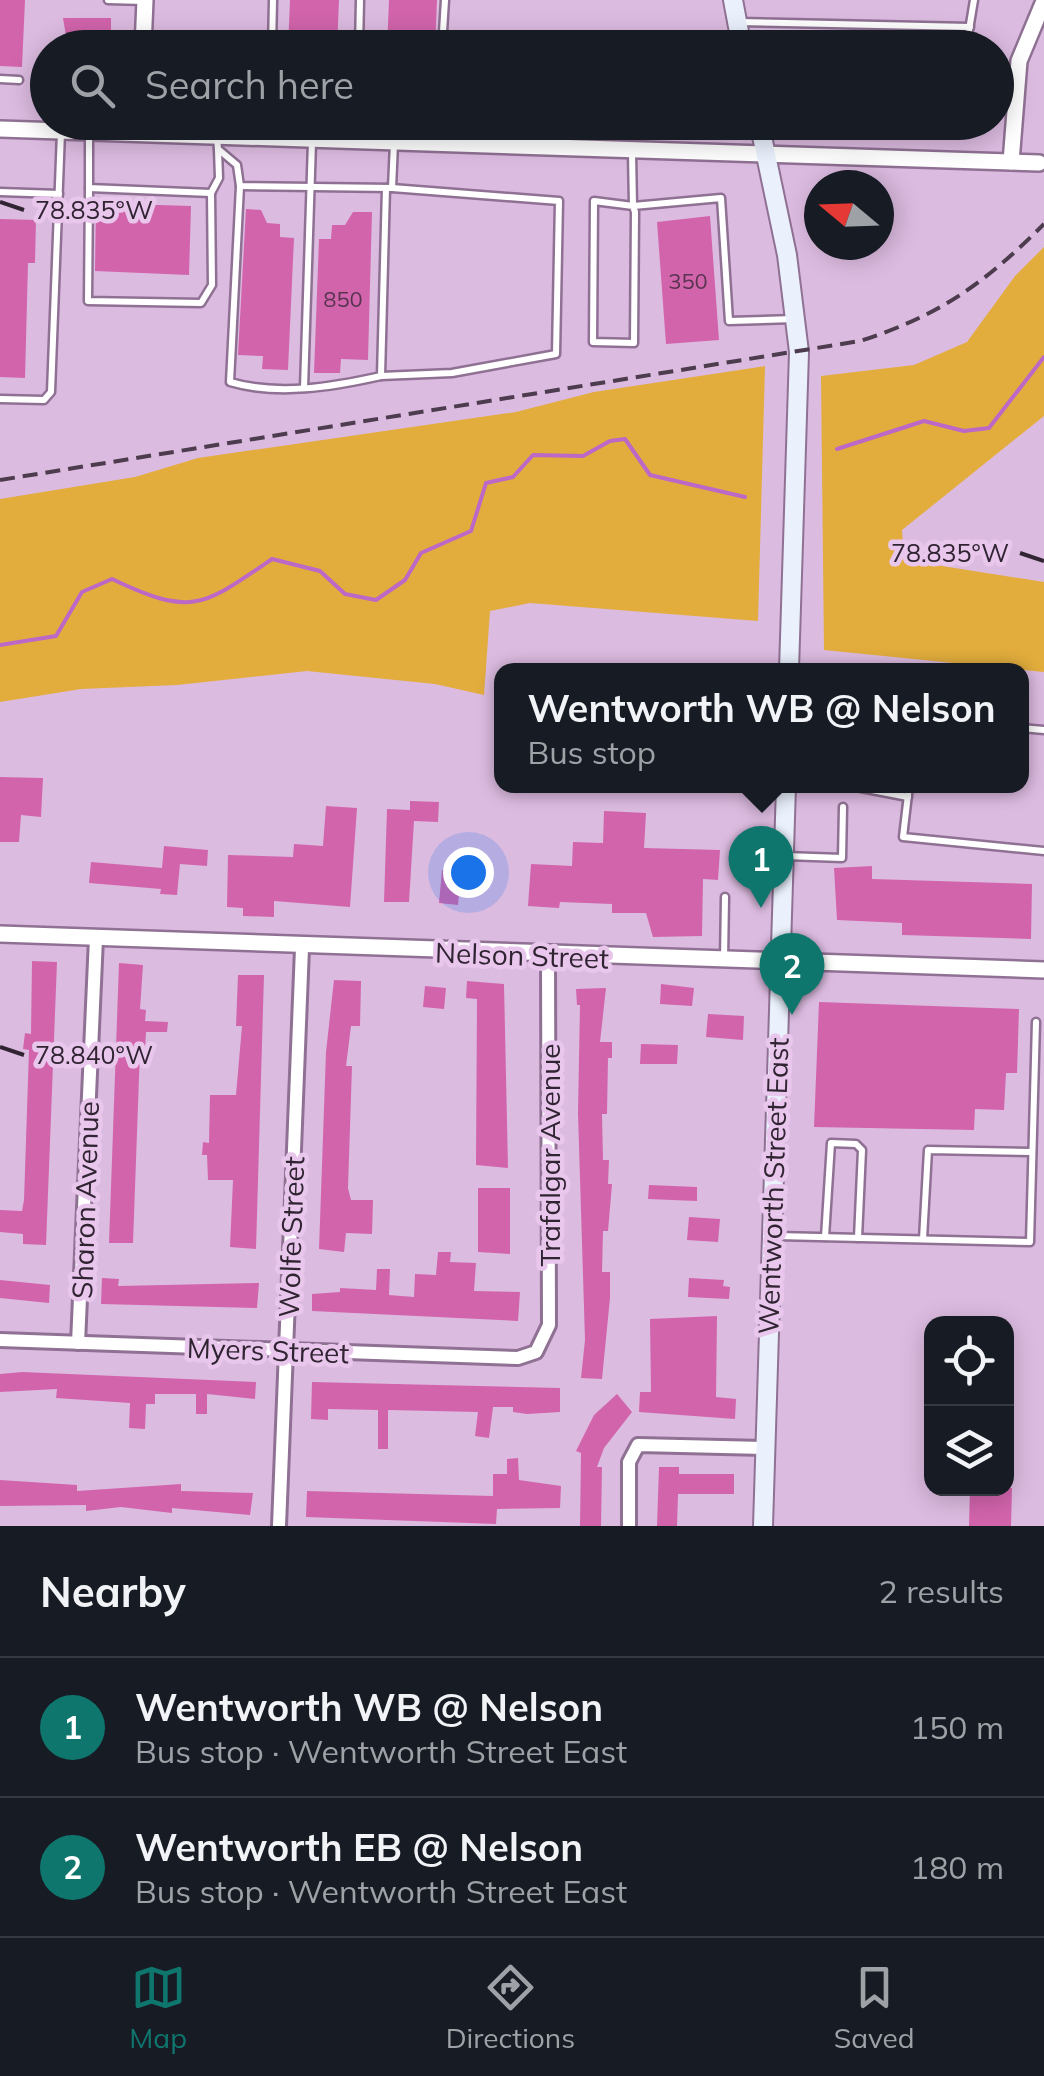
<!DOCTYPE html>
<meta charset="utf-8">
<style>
:root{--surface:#171b24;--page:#242831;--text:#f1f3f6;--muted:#9ea1a6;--line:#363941;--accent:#0f766e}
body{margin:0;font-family:Mulish,sans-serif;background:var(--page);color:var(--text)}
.controls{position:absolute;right:30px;bottom:30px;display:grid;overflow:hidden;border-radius:20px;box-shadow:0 5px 25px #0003}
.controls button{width:90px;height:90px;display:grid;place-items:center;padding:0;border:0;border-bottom:2px solid var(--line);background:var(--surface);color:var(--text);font:50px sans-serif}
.compass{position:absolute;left:804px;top:170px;width:90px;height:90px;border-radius:50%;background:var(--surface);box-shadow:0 5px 25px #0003;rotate:289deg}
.you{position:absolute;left:468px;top:872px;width:35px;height:35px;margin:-25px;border:8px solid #fff;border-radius:50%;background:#1a73e8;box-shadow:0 0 0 15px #1a73e833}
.badge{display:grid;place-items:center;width:65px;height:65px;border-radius:50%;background:var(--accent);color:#fff;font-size:32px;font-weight:700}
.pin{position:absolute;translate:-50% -82px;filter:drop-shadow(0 2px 5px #0008)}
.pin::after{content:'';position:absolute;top:52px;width:35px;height:30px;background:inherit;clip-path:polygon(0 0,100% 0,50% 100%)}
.popup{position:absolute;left:494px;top:663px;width:535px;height:130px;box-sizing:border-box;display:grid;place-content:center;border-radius:20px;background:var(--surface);filter:drop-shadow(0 2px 8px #0005);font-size:32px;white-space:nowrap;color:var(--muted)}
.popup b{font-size:38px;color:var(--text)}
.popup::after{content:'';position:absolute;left:50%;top:100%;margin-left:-20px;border:20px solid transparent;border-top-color:var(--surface)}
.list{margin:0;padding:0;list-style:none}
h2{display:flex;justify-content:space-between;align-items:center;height:130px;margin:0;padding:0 40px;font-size:42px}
h2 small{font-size:32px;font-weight:400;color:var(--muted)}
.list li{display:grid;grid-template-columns:65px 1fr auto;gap:30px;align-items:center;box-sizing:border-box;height:140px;padding:0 40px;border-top:2px solid var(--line)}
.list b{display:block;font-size:38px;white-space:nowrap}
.list p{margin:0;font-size:32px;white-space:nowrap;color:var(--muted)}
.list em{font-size:32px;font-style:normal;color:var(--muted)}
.icon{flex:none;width:55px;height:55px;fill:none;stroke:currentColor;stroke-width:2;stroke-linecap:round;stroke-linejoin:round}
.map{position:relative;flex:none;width:1044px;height:1526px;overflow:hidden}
.search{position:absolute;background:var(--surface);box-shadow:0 5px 25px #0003;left:30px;right:30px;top:30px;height:110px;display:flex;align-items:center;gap:25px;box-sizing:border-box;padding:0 35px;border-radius:55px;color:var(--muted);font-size:38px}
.sheet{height:410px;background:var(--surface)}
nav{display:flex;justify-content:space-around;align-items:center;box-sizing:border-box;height:140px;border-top:2px solid var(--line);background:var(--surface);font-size:28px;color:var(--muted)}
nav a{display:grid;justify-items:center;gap:5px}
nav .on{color:var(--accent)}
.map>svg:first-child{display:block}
</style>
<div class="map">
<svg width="1044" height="1526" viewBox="0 0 1044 1526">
<rect width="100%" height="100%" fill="#dcbbe0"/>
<g fill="#e2ad3c">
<polygon points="1044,247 1044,416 902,530 904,560 1044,582 1044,672 824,650 821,376 914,365 967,342 1015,276"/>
<polygon points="765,366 758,621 530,603 490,611 484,695 435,684 307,671 177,685 81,689 0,702 0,499 135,477 198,458 516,412 594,392"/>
</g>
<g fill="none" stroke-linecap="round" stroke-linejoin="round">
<g stroke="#bc68c7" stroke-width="4">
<polyline points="837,449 924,421 964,431 989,428 1044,357"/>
<path d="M 0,645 L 56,636 L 82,592 L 112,579 C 192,617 202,607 272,559 L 320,571 L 345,594 L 376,600 L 405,580 L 421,553 L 471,531 L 486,483 L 513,477 L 533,455 L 583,456 L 610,441 L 625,439 L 650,475 L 745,497"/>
</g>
</g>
<g fill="#d264ac">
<polygon points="0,0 25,0 22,67 0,66"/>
<polygon points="290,0 339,0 337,48 288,48"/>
<polygon points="389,0 437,0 435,48 387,48"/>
<polygon points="63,18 111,18 111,48 68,48"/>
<polygon points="96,203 191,206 189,275 95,271"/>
<polygon points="246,209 261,210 267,223 280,224 280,237 294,238 288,370 262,369 263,356 238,355"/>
<polygon points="353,212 372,212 368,360 341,359 340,373 314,373 319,239 331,239 332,225 345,225"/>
<polygon points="710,216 719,340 666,344 657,222"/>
<polygon points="0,219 36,220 35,263 28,263 25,378 0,377"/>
<polygon points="0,777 43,778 41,817 21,815 19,842 0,842"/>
<polygon points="410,801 439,802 438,822 414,821 409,902 384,902 387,809 410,810"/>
<polygon points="326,806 357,808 350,907 274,901 274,917 243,916 243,908 227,907 228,855 293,857 294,844 323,846"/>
<polygon points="604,811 646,813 644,848 720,850 718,880 703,879 702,936 653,937 646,913 612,913 612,904 560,902 559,908 528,906 531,864 572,866 573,842 603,843"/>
<polygon points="164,846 208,850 207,866 180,864 177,895 160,894 161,889 89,883 91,862 162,868"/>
<polygon points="872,866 872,879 1032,884 1031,939 902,935 902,923 837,920 834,868"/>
<polygon points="442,870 461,872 458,905 439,903"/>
<polygon points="32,961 57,962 46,1245 23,1244 23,1234 0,1232 0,1210 22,1211 24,1200 29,1050 23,1049 25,1033 31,1034"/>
<polygon points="119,963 143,965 140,1009 146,1010 145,1021 168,1022 167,1032 146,1032 145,1050 140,1050 133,1243 109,1243"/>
<polygon points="238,975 264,975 256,1249 230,1247 233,1180 208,1180 207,1155 202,1155 203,1142 209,1143 210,1095 236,1095 242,1026 236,1026"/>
<polygon points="334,980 361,981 360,1026 351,1026 346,1066 352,1066 348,1188 351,1200 373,1200 372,1234 346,1233 344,1252 319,1249 326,1052"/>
<polygon points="467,981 504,984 508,1168 476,1165 477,999 466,998"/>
<polygon points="661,984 694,988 692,1006 660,1004"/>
<polygon points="425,986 446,988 444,1009 423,1007"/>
<polygon points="606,988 600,1042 612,1042 612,1058 608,1058 607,1114 602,1114 603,1160 609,1160 608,1184 612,1184 608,1231 603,1231 602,1272 610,1272 610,1298 602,1379 581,1378 585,1340 578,1113 580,1005 577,1005 576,989"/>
<polygon points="819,1002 1019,1009 1017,1073 1006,1073 1004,1110 975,1109 974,1130 814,1127"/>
<polygon points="708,1014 744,1016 743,1040 706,1037"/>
<polygon points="641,1044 678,1045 677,1064 640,1064"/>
<polygon points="649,1185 697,1187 697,1201 648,1199"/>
<polygon points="478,1188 510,1188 510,1254 478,1252"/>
<polygon points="689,1217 720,1219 718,1242 687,1240"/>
<polygon points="438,1252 451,1252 450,1262 476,1263 474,1291 520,1292 518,1321 312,1311 312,1294 340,1292 340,1288 376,1290 377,1269 390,1269 389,1295 414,1297 415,1274 436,1275"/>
<polygon points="102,1278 119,1279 118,1286 259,1283 257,1308 101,1304"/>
<polygon points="689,1278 724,1280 723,1286 730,1287 729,1299 688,1297"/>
<polygon points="0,1280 50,1285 49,1303 0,1298"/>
<polygon points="717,1316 716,1397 736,1399 735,1419 639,1412 640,1392 651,1392 650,1319"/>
<polygon points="22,1372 256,1382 255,1399 207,1394 207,1414 196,1414 196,1394 155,1394 155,1404 146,1404 145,1429 129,1428 130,1403 56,1398 57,1389 0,1392 0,1374"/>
<polygon points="312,1382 560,1388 560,1412 527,1414 513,1412 513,1407 493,1407 489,1438 475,1436 478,1412 388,1410 388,1449 378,1449 378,1410 328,1409 328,1420 311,1419"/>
<polygon points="617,1394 632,1412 604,1448 597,1467 602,1467 601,1526 580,1526 581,1453 576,1451 594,1415"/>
<polygon points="518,1458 519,1480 561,1486 560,1508 497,1509 496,1524 306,1517 307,1491 493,1496 493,1474 507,1474 507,1459"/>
<polygon points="659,1467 679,1467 679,1474 734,1474 734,1494 678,1494 677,1526 657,1526"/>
<polygon points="0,1480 77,1485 77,1491 181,1484 181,1491 253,1493 250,1515 172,1508 172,1513 121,1507 86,1511 86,1505 0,1506"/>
<polygon points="970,1488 1012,1488 1011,1526 969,1526"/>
</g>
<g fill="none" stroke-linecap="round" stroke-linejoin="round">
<g stroke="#8f7193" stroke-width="11">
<g id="service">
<polyline points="108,0 144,1"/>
<polyline points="738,22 970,27"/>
<polyline points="272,48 273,0"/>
<polyline points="359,48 360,0"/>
<polyline points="442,48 445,0"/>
<polyline points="467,48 468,41 707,48"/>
<polyline points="966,48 974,0"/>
<polyline points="0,79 19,80"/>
<polyline points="89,132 89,188 211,193 219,178 218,150"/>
<polyline points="270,137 270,122"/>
<polyline points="217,138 218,149 237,165 240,186 392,188 394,143"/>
<polyline points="355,141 356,122"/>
<polyline points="438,141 439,122"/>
<polyline points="463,141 464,122"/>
<polyline points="632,153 633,206 635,212 634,343 593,342 594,201 633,206 721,198 729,321 794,319"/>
<path d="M 240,186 L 230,382 C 278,396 332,387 381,376 L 386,188"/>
<polyline points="89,188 88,301 201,303 212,285 211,193"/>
<polyline points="0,192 59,194"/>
<polyline points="381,376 452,373 556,354 559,201 392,188"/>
<polyline points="304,388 312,142"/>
<polyline points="0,399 44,400 51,392 61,132"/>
<polyline points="1021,728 1044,730"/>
<polyline points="851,786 908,797"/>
<polyline points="909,786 903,837 1044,851"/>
<polyline points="785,856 842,858 843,807"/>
<polyline points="724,960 725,897"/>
<polyline points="777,1236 1030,1242 1036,1022"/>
<polyline points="825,1237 831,1143 856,1144 862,1150 858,1238"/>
<polyline points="923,1239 928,1150 1032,1152"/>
</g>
</g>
<g stroke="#8f7193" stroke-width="18">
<g id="minor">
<polyline points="0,1340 518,1358 536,1352 549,1325 548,955"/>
<polyline points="78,1343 96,938"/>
<polyline points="279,1526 302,948"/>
<polyline points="629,1526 629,1462 638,1445 765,1448"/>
</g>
</g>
<g stroke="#8f7193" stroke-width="20">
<g id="tertiary">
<polyline points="143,48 145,0"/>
<polyline points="0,129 1039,163"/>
<polyline points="1011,162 1019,61 1044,1"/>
<polyline points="0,934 1044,970"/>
</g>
</g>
<g stroke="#8f7193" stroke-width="22">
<g id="secondary">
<polyline points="733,0 742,48"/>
<polyline points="759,122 787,255 799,352 789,670"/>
<polyline points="763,1526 786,786"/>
</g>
</g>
<use href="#service" stroke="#fff" stroke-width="6"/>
<use href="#minor" stroke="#fff" stroke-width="12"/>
<use href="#tertiary" stroke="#fff" stroke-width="15"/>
<use href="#secondary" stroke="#eaf1fd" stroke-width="18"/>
<path stroke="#4c3c4e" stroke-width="4" stroke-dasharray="15 8" stroke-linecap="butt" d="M 0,480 L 860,341 C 941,315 985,283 1044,224"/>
</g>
<path fill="none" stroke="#302432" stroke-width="4" d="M 0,202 L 24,210M 1020,553 L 1044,561M 0,1047 L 24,1055"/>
<g text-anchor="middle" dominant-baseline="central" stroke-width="9" stroke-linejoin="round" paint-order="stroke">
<g font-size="22" fill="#583450">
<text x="688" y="281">350</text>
<text x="343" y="299">850</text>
</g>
<g font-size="28" fill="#302432" stroke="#e9c7ed">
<text transform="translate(522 955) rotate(2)">Nelson Street</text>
<text transform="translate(549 1155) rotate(-90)">Trafalgar Avenue</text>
<text transform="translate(773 1186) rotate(-88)">Wentworth Street East</text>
<text transform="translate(85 1200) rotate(-88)">Sharon Avenue</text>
<text transform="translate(291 1237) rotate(-88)">Wolfe Street</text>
<text transform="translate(268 1350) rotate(2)">Myers Street</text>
</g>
</g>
<g font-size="25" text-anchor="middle" fill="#302432" stroke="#e9c7ed" stroke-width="9" stroke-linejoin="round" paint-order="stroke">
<text x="94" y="219">78.835°W</text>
<text x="950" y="562">78.835°W</text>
<text x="94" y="1064">78.840°W</text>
</g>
</svg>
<div class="controls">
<button><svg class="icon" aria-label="locate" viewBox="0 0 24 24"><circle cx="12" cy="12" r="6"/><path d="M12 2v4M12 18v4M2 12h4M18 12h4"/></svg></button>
<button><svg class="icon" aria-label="layers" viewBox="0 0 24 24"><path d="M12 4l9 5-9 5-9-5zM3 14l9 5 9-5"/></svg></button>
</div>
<svg class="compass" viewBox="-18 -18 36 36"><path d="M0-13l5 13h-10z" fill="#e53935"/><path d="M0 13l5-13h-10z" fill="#9ea1a6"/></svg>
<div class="you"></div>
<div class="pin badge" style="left:761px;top:908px">1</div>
<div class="popup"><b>Wentworth WB @ Nelson</b>Bus stop</div>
<div class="pin badge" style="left:792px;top:1015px">2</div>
<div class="search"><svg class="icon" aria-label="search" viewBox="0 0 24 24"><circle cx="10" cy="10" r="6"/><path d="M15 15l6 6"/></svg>Search here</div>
</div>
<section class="sheet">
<h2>Nearby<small>2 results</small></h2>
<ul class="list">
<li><span class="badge">1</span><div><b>Wentworth WB @ Nelson</b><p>Bus stop · Wentworth Street East</p></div><em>150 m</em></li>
<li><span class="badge">2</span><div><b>Wentworth EB @ Nelson</b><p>Bus stop · Wentworth Street East</p></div><em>180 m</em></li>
</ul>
</section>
<nav>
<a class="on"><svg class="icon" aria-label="map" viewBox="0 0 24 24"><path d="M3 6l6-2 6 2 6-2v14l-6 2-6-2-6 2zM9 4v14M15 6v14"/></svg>Map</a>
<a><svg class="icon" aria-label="directions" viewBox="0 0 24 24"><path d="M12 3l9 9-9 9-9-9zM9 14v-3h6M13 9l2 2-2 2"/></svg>Directions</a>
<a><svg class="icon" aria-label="saved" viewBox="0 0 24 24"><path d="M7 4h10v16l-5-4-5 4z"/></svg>Saved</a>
</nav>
